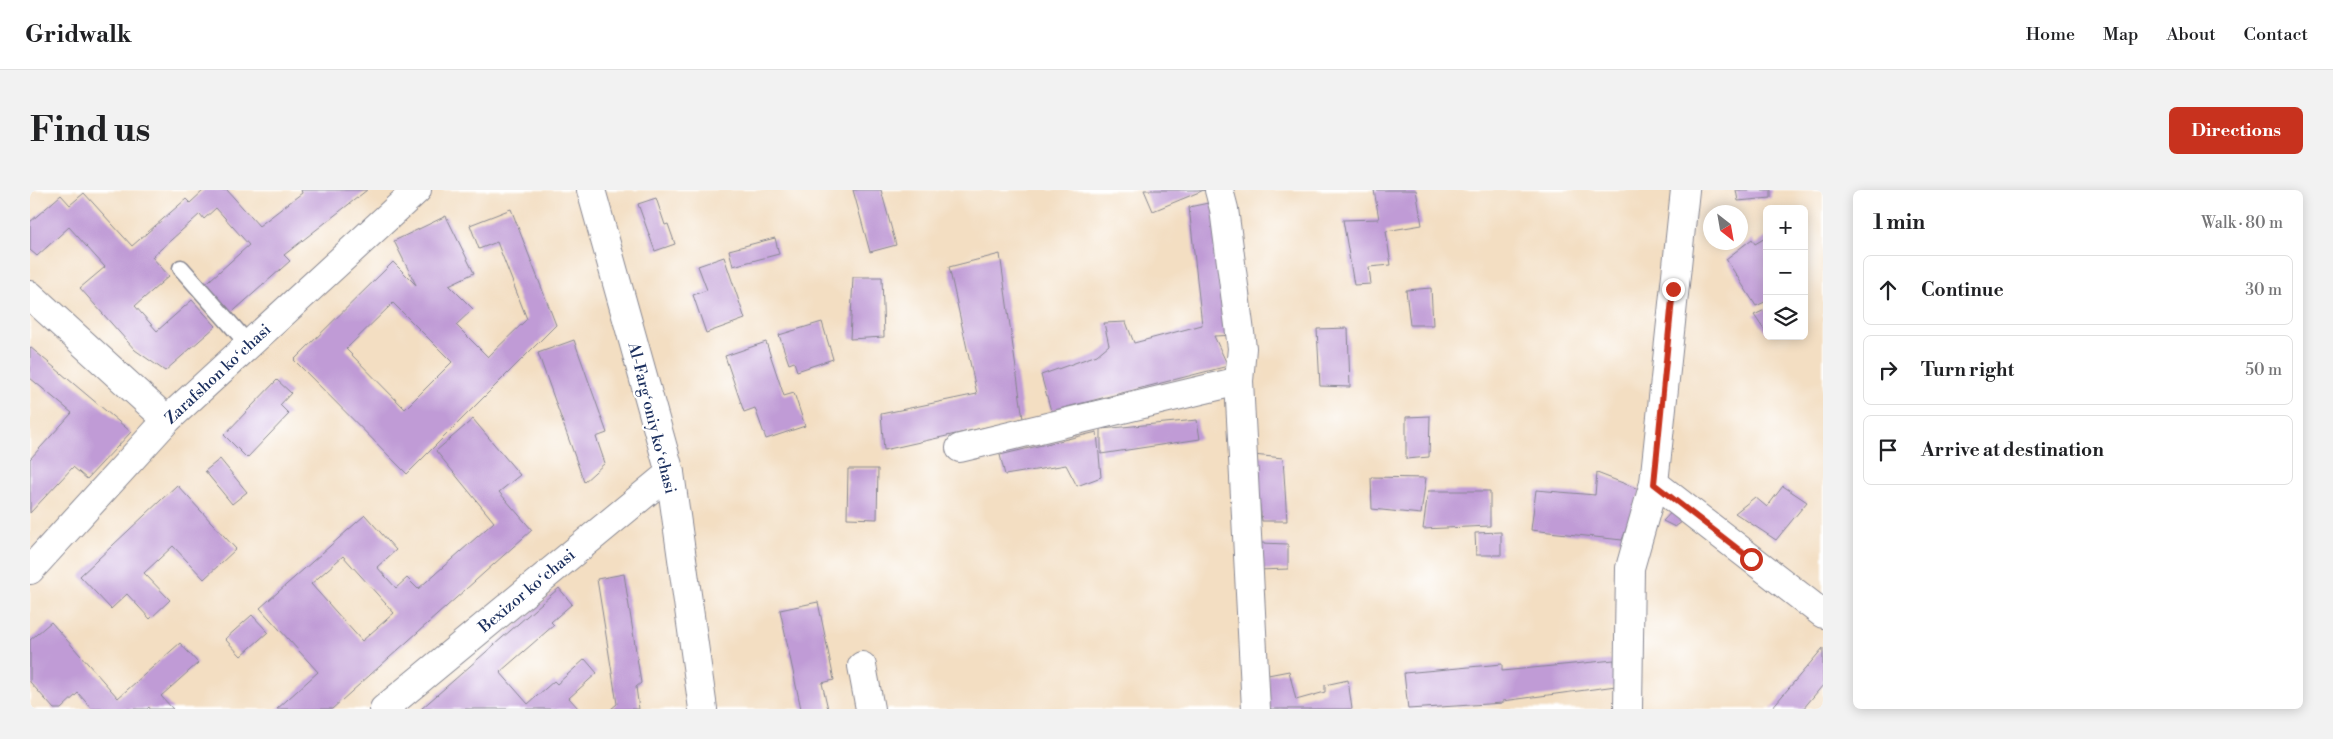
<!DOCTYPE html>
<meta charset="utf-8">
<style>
:root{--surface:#fff;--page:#f2f2f2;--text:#202124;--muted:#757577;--line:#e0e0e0;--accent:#c8321e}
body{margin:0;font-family:"Libre Bodoni",serif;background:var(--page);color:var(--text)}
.controls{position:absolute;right:15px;top:15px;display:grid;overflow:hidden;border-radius:8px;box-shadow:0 2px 12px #0003}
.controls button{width:45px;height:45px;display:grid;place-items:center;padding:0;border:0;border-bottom:1px solid var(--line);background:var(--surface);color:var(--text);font:25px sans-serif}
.compass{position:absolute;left:1673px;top:15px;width:45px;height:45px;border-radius:50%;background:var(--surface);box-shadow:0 2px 12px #0003;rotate:149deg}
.stop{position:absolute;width:15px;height:15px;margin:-11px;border:4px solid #c8321e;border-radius:50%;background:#fff}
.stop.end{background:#c8321e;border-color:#fff;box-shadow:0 1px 5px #0008}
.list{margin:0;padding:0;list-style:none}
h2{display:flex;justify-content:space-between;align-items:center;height:65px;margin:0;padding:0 20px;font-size:21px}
h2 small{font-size:16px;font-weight:400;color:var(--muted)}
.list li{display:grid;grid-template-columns:32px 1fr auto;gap:15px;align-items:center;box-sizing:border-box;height:70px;margin:0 10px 10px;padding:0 10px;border:1px solid var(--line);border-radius:8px}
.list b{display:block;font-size:19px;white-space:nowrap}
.list em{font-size:16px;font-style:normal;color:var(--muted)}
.icon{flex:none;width:28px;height:28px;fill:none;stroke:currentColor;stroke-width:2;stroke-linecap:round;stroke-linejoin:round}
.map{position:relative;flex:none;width:1793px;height:519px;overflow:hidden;border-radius:8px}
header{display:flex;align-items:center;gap:30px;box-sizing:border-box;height:70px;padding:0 25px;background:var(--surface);border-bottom:1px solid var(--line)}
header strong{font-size:24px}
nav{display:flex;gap:28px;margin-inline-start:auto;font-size:18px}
.intro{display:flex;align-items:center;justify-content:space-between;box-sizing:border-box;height:120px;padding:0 30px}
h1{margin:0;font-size:35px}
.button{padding:12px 22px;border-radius:8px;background:var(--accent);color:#fff;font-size:18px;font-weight:700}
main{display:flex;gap:30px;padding:0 30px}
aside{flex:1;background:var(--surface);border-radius:8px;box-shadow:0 2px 12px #0003}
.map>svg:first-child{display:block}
</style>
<header>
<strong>Gridwalk</strong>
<nav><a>Home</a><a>Map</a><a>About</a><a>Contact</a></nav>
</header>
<div class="intro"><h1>Find us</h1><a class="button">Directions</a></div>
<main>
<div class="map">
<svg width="1793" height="519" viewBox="0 0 1793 519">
<rect width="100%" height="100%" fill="#fff"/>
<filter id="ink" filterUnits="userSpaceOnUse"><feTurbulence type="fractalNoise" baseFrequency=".02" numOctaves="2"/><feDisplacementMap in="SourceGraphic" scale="10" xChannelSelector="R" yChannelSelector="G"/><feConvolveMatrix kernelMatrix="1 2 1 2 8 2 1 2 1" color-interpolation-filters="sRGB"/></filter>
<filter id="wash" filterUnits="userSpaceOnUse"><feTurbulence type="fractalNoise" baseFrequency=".0096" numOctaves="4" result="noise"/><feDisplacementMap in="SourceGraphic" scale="20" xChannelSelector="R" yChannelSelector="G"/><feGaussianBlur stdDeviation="1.12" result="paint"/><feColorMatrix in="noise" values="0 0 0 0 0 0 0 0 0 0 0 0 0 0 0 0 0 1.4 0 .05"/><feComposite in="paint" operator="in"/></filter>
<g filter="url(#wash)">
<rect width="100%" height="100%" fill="#f3dec2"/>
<g id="blocks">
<g fill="#c09bd6" fill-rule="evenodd">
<polygon points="174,0 197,0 229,36 272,3 271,0 337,0 254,65 260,71 197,127 171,98 219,55 186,18 174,29 170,24 122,67 139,86 105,116 127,141 162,110 186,136 135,181 105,160 50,98 75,77 39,37 7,66 0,60 0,32 31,5 40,15 54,3 102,56 156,9 160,13"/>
<polygon points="823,0 851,0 866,55 840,62"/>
<polygon points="1114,0 1174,0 1123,21"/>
<polygon points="1344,0 1386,0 1392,35 1356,41 1361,75 1339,77 1341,94 1324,95 1313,30 1349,29"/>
<polygon points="1706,0 1741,0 1741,8 1708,11"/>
<polygon points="626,8 635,35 638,34 645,54 625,61 608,14"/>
<polygon points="1188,11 1207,145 1184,146 1198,176 1021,221 1011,185 1067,165 1079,155 1074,133 1096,132 1104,153 1172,135 1159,17"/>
<path d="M 481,19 L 526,135 L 377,284 L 264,170 L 363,72 L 386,95 L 364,51 L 416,26 L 444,83 L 419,95 L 443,119 L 426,135 L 458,167 L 497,129 L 467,52 L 449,59 L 440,35 ZM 363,113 L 422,172 L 375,219 L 316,159 Z"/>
<polygon points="1737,47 1737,111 1726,116 1696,69 1722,49 1725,54"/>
<polygon points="745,48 749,64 703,76 699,60"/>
<polygon points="970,64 993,229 854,260 851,224 947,204 919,77"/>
<polygon points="694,67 715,129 676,143 663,105 677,100 668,76"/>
<polygon points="823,87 852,87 854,147 820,149"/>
<polygon points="1401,98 1403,135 1380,135 1376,100"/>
<polygon points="1737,119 1737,144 1724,125"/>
<polygon points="792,132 803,169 767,181 764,172 759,174 749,145"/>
<polygon points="1318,138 1320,197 1290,196 1287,139"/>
<polygon points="544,150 577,243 566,247 575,273 554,292 508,163"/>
<polygon points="736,152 754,206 764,203 775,236 736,249 725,218 714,222 695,166"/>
<polygon points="0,157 101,242 57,289 43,277 0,323 0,269 42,223 0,188"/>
<polygon points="247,190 261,203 250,215 259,224 217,268 194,245"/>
<polygon points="1400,226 1399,267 1376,269 1376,227"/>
<path d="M 443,229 L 490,285 L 469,302 L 502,340 L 302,519 L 247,519 L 288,482 L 230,418 L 335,325 L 366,360 L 347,377 L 366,398 L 377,388 L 388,399 L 464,332 L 406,261 ZM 313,366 L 364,423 L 332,451 L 281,394 Z"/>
<polygon points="1167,230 1170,249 1071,264 1071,239"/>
<polygon points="1067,242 1071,287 1047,296 1036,275 975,285 970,265"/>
<polygon points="1223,265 1253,268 1257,331 1232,331"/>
<polygon points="190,269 217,302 202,314 175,281"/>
<polygon points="818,279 848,279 847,329 817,328"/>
<polygon points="1567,283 1611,300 1592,350 1501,340 1506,300 1565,305"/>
<polygon points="1341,287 1396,288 1391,324 1342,319"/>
<polygon points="147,295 206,359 174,389 143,356 114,383 140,410 120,429 97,404 81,419 50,386"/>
<polygon points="1753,296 1777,312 1746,350 1705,323 1725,307 1737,317"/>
<polygon points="1398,301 1460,301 1460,336 1393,339"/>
<polygon points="1646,317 1656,329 1645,337 1633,331"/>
<polygon points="1471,342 1471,365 1446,365 1445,343"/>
<polygon points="1230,353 1258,354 1258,379 1228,380"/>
<polygon points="594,384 611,493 606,497 609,519 581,519 587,514 567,389"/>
<polygon points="529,398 542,414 521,432 524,435 470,482 498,514 524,491 527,494 555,469 567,483 539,508 549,519 391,519"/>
<polygon points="788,412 804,490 792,493 798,519 771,519 750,420"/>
<polygon points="222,425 238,442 211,466 195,449"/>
<polygon points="21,432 88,508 150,453 168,473 131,506 143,519 120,519 119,517 117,519 62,519 48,503 31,519 24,519 0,492 0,450"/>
<polygon points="1793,458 1793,495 1773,519 1741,519"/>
<polygon points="1584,470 1586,496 1473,511 1473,513 1378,519 1374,483 1472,474 1472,481"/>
<polygon points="1259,481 1266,510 1295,502 1295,495 1318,490 1322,519 1239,519 1238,485"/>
</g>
</g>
</g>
<g filter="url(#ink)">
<use href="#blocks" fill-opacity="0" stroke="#878690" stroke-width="1"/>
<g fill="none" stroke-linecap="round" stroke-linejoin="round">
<g stroke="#878690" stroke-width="19">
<polyline id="service" points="151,78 219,155"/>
</g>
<g stroke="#878690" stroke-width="30">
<g id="minor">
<polyline points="0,105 137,230"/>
<polyline points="1209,191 1226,519"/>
<polyline points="930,258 1209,191 1212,158 1194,19 1189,0"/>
<polyline points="1624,293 1655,0"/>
<polyline points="832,476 840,519"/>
<polyline points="354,519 640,283"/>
<polyline points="1598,519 1600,378 1624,293 1793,424"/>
</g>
</g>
<g stroke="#878690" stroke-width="30">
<polyline id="secondary" points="0,380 137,230 387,0"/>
</g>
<g stroke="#878690" stroke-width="30">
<polyline id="primary" points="561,0 640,283 673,519"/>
</g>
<use href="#service" stroke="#fff" stroke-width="16"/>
<use href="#minor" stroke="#fff" stroke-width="28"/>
<use href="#secondary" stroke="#fff" stroke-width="28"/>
<use href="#primary" stroke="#fff" stroke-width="28"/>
</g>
</g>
<g fill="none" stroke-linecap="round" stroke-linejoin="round" filter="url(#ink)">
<polyline stroke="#c8321e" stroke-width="6" points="1643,99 1624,294 1721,369"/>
</g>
<g text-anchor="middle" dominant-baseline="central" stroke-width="4.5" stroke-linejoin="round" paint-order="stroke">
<g font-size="16" fill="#1b2f5e" stroke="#fff">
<text transform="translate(188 184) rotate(-43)">Zarafshon koʻchasi</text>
<text transform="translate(622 228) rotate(76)">Al-Fargʻoniy koʻchasi</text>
<text transform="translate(497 401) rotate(-40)">Bexizor koʻchasi</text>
</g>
</g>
</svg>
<div class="controls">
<button>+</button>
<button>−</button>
<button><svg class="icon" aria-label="layers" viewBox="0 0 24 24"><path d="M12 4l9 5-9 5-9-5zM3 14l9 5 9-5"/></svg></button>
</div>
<svg class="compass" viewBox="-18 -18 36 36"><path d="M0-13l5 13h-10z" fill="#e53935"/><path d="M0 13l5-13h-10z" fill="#757577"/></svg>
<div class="stop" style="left:1721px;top:369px"></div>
<div class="stop end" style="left:1643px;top:99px"></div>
</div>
<aside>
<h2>1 min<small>Walk · 80 m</small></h2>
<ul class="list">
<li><svg class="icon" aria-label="ahead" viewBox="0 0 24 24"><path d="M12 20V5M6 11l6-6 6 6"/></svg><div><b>Continue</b></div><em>30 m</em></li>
<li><svg class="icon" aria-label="right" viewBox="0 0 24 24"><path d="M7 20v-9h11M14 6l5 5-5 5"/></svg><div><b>Turn right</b></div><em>50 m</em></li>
<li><svg class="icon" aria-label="arrive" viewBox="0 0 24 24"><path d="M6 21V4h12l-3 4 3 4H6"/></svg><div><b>Arrive at destination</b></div></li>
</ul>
</aside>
</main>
